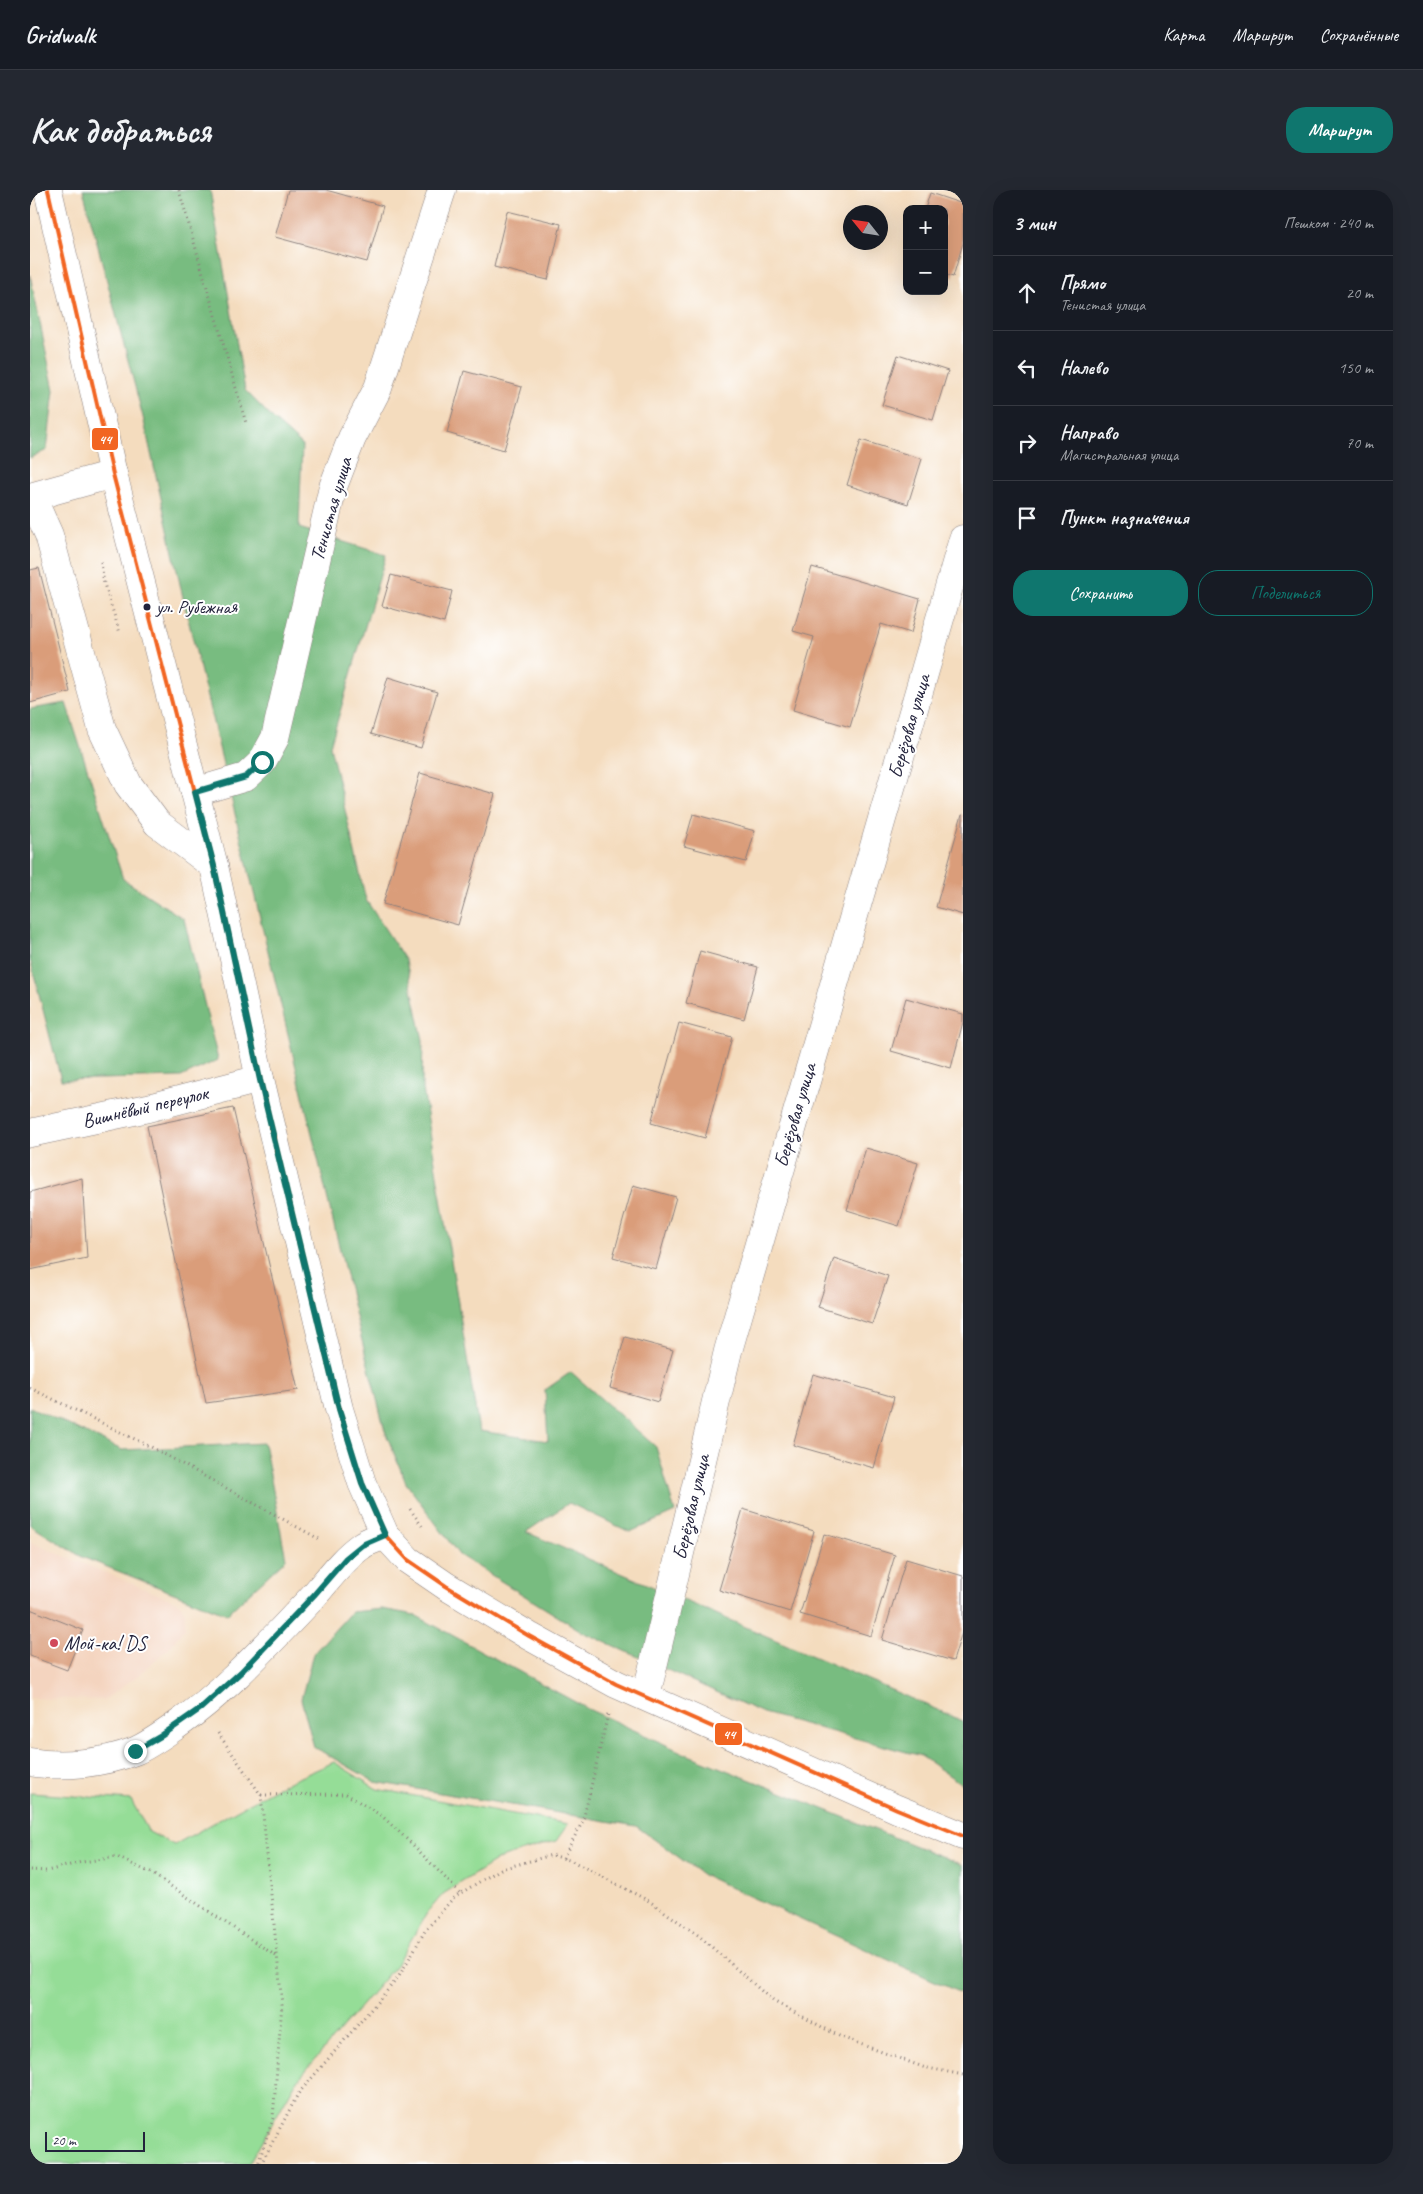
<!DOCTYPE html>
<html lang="ru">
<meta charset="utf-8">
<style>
:root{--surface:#171b24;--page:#242831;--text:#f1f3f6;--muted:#9ea1a6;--line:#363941;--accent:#0f766e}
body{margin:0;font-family:Caveat,sans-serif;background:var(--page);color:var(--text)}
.controls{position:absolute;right:15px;top:15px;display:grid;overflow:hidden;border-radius:10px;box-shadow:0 5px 20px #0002}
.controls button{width:45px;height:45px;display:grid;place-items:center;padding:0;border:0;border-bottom:1px solid var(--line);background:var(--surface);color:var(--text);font:25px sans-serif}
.compass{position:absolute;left:813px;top:15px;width:45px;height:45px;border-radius:50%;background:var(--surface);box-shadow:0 5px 20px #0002;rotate:300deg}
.scale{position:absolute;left:15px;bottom:12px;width:100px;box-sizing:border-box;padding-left:5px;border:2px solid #22223b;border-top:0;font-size:14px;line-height:18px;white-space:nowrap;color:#22223b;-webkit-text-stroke:4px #fff;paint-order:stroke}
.stop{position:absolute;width:15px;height:15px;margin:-11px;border:4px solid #0f766e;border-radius:50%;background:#fff}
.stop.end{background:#0f766e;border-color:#fff;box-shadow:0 1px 5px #0008}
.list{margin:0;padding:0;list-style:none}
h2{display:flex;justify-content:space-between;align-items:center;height:65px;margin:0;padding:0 20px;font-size:21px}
h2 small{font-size:16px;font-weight:400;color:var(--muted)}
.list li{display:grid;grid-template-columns:32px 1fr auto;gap:15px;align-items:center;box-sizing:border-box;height:75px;padding:0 20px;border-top:1px solid var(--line)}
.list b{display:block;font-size:19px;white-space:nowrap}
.list p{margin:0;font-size:16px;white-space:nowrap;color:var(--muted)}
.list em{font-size:16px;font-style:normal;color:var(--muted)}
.actions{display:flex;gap:10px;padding:15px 20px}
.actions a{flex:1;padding:11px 0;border:1px solid var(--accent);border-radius:20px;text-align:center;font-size:18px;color:var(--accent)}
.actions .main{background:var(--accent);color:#fff}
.icon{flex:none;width:28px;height:28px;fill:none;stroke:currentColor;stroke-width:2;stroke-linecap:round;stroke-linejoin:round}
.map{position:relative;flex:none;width:933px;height:1974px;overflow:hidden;border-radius:20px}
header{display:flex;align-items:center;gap:30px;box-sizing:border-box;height:70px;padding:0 25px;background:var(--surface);border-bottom:1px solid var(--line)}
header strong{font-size:24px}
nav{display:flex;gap:28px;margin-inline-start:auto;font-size:18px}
.intro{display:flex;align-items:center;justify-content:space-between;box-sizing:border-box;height:120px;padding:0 30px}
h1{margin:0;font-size:35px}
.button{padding:12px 22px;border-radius:20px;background:var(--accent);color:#fff;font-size:18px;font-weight:700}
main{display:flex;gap:30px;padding:0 30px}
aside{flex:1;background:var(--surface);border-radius:20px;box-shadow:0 5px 20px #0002}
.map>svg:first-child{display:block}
</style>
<header>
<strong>Gridwalk</strong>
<nav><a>Карта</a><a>Маршрут</a><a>Сохранённые</a></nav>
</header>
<div class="intro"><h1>Как добраться</h1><a class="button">Маршрут</a></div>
<main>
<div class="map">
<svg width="933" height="1974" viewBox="0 0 933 1974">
<rect width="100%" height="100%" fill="#fff"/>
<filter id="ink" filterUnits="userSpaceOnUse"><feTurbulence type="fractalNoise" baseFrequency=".02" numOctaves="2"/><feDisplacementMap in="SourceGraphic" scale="10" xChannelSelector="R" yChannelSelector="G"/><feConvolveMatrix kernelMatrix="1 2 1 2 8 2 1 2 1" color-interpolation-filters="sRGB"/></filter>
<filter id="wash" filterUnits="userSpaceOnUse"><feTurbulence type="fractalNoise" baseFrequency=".0096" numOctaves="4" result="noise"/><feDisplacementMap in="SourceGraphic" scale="20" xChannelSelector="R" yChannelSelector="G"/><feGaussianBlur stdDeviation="1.12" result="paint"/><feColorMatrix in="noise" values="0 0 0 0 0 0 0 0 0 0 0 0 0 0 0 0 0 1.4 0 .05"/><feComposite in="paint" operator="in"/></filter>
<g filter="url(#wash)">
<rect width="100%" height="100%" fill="#f4dcbe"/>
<polygon fill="#f4d4bf" points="0,1352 150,1413 155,1423 155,1438 139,1458 106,1487 77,1508 72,1510 0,1508"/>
<polygon fill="#95dd97" stroke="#5c8069" points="304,1572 347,1599 538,1634 526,1651 470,1668 413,1704 397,1723 366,1775 266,1892 219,1974 0,1974 0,1603 101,1610 119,1642 144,1655 252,1595"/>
<g fill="#78bc80" stroke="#4d6f5e">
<polygon points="53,0 180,0 215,200 245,231 272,255 269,338 356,365 300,556 336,710 376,771 393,850 392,893 449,1241 518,1251 515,1200 541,1182 626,1257 645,1322 600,1342 539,1313 496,1342 933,1531 933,1595 891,1566 733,1523 553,1442 429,1365 376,1293 355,1241 328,1135 154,412 113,227"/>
<polygon points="0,85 24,200 17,260 0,268"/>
<polygon points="36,513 93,689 154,729 188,870 151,887 31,890 0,769 0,519"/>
<polygon points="0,1217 92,1260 234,1253 256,1369 197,1424 52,1367 0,1335"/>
<polygon points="352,1419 385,1425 558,1519 656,1564 933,1675 933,1804 673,1685 606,1636 345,1592 284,1557 271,1509 283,1464 321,1422"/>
</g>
<g id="blocks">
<g fill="#da9d7a">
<polygon points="258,0 296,0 353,16 337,72 245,47"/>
<polygon points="900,3 933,14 933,53 923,87 914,84 914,19 895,19"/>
<polygon points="477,21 531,34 518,90 464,77"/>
<polygon points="868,165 918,181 903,230 852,215"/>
<polygon points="434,181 492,197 474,260 417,243"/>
<polygon points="831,250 892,269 878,314 817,295"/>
<polygon points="782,377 890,409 881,443 851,434 820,537 763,520 784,447 763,441"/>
<polygon points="9,378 40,502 0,513 0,380"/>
<polygon points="361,385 422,401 414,433 352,416"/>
<polygon points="358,487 407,502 391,558 341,544"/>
<polygon points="390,583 465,604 428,735 353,714"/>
<polygon points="663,624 725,641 716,672 654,656"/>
<polygon points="932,624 933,624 933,725 906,717"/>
<polygon points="670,761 728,777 714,829 656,813"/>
<polygon points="876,808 933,824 933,832 921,878 861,861"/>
<polygon points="649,833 702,847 675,948 621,933"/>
<polygon points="203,918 268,1200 176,1213 117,936"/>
<polygon points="836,958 888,973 869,1036 817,1020"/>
<polygon points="52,988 57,1068 0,1080 0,1002"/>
<polygon points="603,995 646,1007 626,1079 583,1067"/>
<polygon points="804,1068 858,1086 842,1134 788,1117"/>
<polygon points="595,1147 643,1160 628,1212 580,1198"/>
<polygon points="783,1184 864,1207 844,1278 763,1255"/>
<polygon points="713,1319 784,1341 760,1422 689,1400"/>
<polygon points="794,1344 865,1365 841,1446 770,1424"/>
<polygon points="876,1369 933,1386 933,1439 923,1471 852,1450"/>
<polygon points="0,1419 53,1440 37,1480 0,1466"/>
</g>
</g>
</g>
<g filter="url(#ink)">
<use href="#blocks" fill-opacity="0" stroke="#8b7f7c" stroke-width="1"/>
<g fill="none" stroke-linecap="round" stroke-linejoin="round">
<g stroke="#8b7f7c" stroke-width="29">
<g id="minor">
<polyline points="0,307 83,284"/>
<polyline points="2,307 19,345 72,539 98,594 127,633 184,676"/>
<polyline points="165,602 216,587 232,572 245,548 303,297 322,248 348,198 412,0"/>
<polyline points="0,943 118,918 230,889"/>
<polyline points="616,1506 698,1161 933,349"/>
</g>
</g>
<g stroke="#8b7f7c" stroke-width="29">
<g id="tertiary">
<polyline points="18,0 83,284 184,676 230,889 309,1219 332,1293 355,1345 378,1370 416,1396 499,1446 586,1494 867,1619 933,1646"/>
<path d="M 0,1572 C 32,1578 74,1573 105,1561 C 119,1555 134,1544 147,1535 C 197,1500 237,1455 279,1411 C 296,1393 310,1371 331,1356 C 337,1351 347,1349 355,1345"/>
</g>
</g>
<g stroke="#8b7f7c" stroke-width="3" stroke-dasharray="1 4" stroke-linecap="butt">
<polyline points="149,0 216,233"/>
<polyline points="71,372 74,394 90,443"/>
<polyline points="0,1198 121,1257 291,1350"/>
<polyline points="380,1319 392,1336"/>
<polyline points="188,1543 231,1605 252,1814 243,1928 228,1974"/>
<polyline points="231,1605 316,1604 352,1626 383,1655 430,1703"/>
<polyline points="533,1668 553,1631 578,1524"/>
<polyline points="0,1680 17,1681 52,1672 87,1667 121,1683 246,1766"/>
<polyline points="231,1974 268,1904 368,1788 395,1741 424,1707 471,1679 522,1665 542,1671 619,1711 668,1745 743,1811 811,1847 893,1877 933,1885"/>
</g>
<use href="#minor" stroke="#fff" stroke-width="28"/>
<use href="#tertiary" stroke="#fff" stroke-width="28"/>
<g stroke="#fff" stroke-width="8">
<polyline id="bus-1" points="18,0 83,284 184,676 230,889 309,1219 332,1293 355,1345 378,1370 416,1396 499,1446 586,1494 867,1619 933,1646"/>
</g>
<use href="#bus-1" stroke="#f26522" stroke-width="4"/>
</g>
</g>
<g fill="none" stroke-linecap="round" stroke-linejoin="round" filter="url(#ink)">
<polyline stroke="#0f766e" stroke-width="6" points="105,1561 131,1546 171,1518 211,1482 284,1405 316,1368 332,1355 355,1345 332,1293 309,1219 230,890 184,676 165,602 216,587 232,572"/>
</g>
<circle fill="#22223b" stroke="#fff" stroke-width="2" cx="117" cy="417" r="4.5"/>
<circle fill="#d1495b" stroke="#fff" stroke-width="2" cx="24" cy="1453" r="5"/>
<g text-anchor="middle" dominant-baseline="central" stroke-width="4" stroke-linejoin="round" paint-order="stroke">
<g font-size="19" fill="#22223b" stroke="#fff" text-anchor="start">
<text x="126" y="417">ул. Рубежная</text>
</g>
<g font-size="20" fill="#22223b" stroke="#fff">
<text transform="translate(301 319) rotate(-74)">Тенистая улица</text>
<text transform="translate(879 536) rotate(-74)">Берёзовая улица</text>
<text transform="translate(115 917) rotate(-13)">Вишнёвый переулок</text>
<text transform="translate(765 925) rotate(-74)">Берёзовая улица</text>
<text transform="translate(661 1317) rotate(-77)">Берёзовая улица</text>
</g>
<g font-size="20" fill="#22223b" stroke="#fff" text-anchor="start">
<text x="34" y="1453">Мой-ка! DS</text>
</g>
</g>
<g stroke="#fff" stroke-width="2">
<rect x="61" y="237" width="28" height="24" rx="5" fill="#f26522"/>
<rect x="684" y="1532" width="29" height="24" rx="5" fill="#f26522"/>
</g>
<g font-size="14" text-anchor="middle" font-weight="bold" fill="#fff">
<text x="75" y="254">44</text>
<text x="699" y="1549">44</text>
</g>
</svg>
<div class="controls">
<button>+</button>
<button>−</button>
</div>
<svg class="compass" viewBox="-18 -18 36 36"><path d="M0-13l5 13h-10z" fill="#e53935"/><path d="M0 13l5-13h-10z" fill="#9ea1a6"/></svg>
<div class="scale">20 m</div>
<div class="stop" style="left:232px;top:572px"></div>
<div class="stop end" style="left:105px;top:1561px"></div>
</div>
<aside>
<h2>3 мин<small>Пешком · 240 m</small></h2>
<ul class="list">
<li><svg class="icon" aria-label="ahead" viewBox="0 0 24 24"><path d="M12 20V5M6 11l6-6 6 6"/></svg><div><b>Прямо</b><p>Тенистая улица</p></div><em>20 m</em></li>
<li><svg class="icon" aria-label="left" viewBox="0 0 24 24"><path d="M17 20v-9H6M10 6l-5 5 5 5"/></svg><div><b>Налево</b></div><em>150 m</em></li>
<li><svg class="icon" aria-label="right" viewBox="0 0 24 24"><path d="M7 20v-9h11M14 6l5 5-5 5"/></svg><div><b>Направо</b><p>Магистральная улица</p></div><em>70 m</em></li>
<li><svg class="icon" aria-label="arrive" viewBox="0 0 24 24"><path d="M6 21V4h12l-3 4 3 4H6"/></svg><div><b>Пункт назначения</b></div></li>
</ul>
<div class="actions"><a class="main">Сохранить</a><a>Поделиться</a></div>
</aside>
</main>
